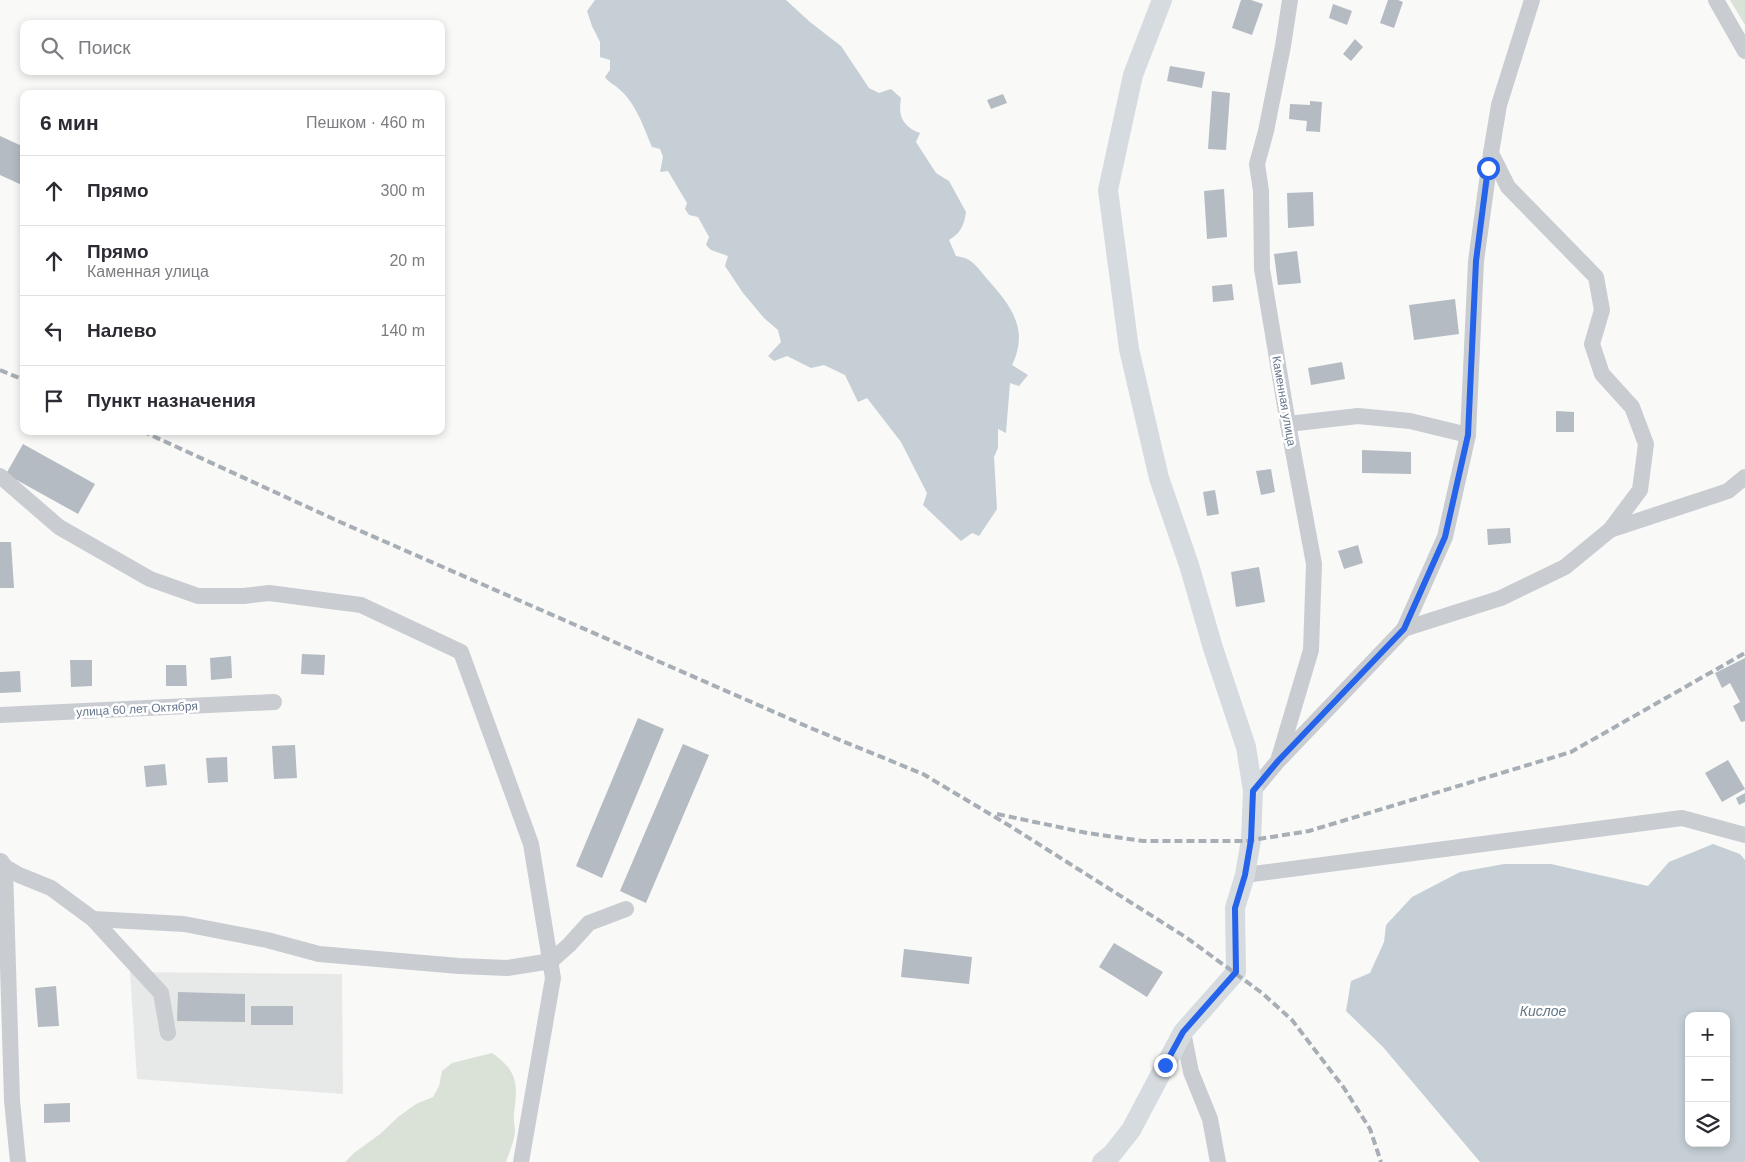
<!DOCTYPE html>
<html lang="ru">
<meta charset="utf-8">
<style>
:root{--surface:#fff;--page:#f2f2f3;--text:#2b2b33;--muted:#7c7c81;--line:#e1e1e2}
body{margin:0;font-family:Helvetica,sans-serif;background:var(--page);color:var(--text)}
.controls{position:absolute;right:15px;bottom:15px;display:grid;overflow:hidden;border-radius:10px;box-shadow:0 2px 8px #0003}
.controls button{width:45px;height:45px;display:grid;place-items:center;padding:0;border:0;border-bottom:1px solid var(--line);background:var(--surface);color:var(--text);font:25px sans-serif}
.stop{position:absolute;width:15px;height:15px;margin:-11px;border:4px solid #2563eb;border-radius:50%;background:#fff}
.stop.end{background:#2563eb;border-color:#fff;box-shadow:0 1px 5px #0008}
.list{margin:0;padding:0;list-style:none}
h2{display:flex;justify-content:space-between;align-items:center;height:65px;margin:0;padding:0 20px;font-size:21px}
h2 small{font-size:16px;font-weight:400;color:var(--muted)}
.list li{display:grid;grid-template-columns:32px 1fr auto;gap:15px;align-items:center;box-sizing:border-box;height:70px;padding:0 20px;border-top:1px solid var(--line)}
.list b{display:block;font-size:19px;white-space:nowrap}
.list p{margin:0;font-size:16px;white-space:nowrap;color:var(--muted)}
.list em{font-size:16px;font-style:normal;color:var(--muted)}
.icon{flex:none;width:28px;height:28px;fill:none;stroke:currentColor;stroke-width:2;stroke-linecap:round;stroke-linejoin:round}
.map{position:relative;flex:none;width:1745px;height:1162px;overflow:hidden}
.search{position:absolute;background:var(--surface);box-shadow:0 2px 8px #0003;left:20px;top:20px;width:425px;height:55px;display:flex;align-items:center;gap:12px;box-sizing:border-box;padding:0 18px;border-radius:10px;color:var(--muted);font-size:19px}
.panel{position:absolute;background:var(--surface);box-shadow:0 2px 8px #0003;left:20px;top:90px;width:425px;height:345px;border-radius:10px}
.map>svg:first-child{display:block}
</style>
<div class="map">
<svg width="1745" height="1162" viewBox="0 0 1745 1162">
<rect width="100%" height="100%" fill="#f9f9f7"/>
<polygon fill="#e7e8e8" points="130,972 342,974 343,1094 137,1079"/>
<g fill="#dae2d7">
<polygon points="1730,0 1745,0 1745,25"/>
<path d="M 492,1053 C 518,1071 518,1084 514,1113 C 513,1119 515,1126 515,1132 C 514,1142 509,1153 506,1162 L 345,1162 L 354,1153 L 380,1134 L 398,1117 L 416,1104 L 433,1097 L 439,1086 L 442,1071 L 452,1063 Z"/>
</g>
<g fill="#c5cfd5" fill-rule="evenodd">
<path d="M 595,0 L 786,0 L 810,22 L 841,46 L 869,88 L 879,93 L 891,89 L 901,98 C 898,116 902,126 920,133 L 916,142 L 936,173 L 949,181 L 966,212 C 964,225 961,233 949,240 L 956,256 C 959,257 964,257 967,259 C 976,263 983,275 989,281 C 1012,307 1029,330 1012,365 L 1028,375 L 1019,386 L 1010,383 L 1006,433 L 998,429 L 998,448 L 994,457 L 997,509 L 979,536 L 972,533 L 961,541 L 923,505 L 927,493 L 901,442 L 867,398 L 858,402 L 845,375 L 824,365 L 811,368 L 787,356 L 774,361 L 768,356 L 781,342 L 778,330 L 764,318 L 743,293 L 725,266 L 728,256 L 711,250 L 706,245 L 709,237 L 698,217 L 689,215 L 685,209 L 687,203 L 668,171 L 660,172 L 663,157 L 660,149 L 652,147 C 644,128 636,103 619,89 C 614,84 609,83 605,77 L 610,70 L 610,60 L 600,57 L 600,42 L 592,26 L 587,11 Z"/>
<path d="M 1713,844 L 1740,854 L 1745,860 L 1745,1162 L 1480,1162 L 1383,1047 L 1346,1011 L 1351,981 L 1370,973 L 1384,942 L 1386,925 L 1412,897 L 1460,872 L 1504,864 L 1551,864 L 1648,886 L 1669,862 ZM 1689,1016 L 1726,1016 L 1726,1143 L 1689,1143 Z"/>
</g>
<g fill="#b4bbc2">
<polygon points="1241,0 1251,0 1263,4 1252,35 1232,28"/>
<polygon points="1388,0 1398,0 1403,2 1394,28 1380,23"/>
<polygon points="1333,4 1352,11 1347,25 1329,18"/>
<polygon points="1355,39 1363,47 1351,61 1343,54"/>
<polygon points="1170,66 1205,72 1202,88 1167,81"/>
<polygon points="1212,91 1230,93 1226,150 1208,149"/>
<polygon points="1003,94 1007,103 991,109 987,100"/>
<polygon points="1310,101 1322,102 1320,132 1306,131 1307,121 1289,119 1290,104 1310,105"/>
<polygon points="0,136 24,147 24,186 0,175"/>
<polygon points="1224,189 1227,237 1207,239 1204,191"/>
<polygon points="1313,192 1314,226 1288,228 1287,193"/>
<polygon points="1297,251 1301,283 1278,285 1274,254"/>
<polygon points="1232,284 1234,300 1213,302 1212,286"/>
<polygon points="1455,299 1459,334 1414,340 1409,305"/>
<polygon points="1342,362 1345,379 1311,385 1308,368"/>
<polygon points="1556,411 1574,412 1574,432 1556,432"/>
<polygon points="23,444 95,484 78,514 6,474"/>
<polygon points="1362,450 1411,452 1411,474 1362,473"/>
<polygon points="1271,469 1275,492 1261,495 1256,471"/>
<polygon points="1215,490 1219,514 1207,516 1203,492"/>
<polygon points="1510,528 1511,543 1488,545 1487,529"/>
<polygon points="0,542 11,542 14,588 0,588"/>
<polygon points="1358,545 1363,563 1344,569 1338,551"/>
<polygon points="1259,567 1265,602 1236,607 1231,572"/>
<polygon points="302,654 325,655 324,675 301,674"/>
<polygon points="231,656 232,678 211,680 210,658"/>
<polygon points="1745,658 1745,721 1741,722 1733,706 1740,702 1730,683 1722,688 1715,673"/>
<polygon points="70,660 92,660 92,686 71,687"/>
<polygon points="166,665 186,665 187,686 166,686"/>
<polygon points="20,671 21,692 0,693 0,672"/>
<polygon points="638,718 664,729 602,878 576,866"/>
<polygon points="683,744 709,755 646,903 620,891"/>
<polygon points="295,745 297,778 274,779 272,746"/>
<polygon points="227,757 228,782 208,783 206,758"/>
<polygon points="1728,760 1745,789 1722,802 1705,773"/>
<polygon points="165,764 167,785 146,787 144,766"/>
<polygon points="1745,793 1745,802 1739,805 1736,798"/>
<polygon points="1114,943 1163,972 1147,997 1099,967"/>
<polygon points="904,949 972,957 969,984 901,977"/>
<polygon points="56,986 59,1026 38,1027 35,988"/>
<polygon points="178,992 245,994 245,1022 177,1021"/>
<rect x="251" y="1006" width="42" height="19"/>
<polygon points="70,1103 70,1122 44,1123 44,1104"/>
</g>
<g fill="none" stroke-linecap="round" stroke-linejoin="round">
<g stroke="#c9ccd1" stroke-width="16">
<polyline points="1716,0 1745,51"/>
<polyline points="1468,435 1476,261 1491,153"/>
<polyline points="0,476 59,527 150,579 198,596 244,596 269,593 361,605 461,652 531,844 553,978 521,1162"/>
<polyline points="1610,530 1728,491 1745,477"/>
<polyline points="1404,629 1501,598 1565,567 1610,530 1640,490 1646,444 1632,407 1602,374 1592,344 1602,310 1596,277 1508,187 1491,153 1499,105 1532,0"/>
<polyline points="0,715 274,702"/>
<polyline points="1280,759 1404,629 1445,537 1468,435 1410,421 1358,416 1288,424"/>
<polyline points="1253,791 1278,761 1311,650 1314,564 1288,424 1262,269 1261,191 1257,164 1266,131 1283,46 1290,0"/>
<polyline points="1,861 5,867 19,875 51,888 93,919 161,993 168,1033"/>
<polyline points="5,867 12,1100 18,1162"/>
<polyline points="1245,875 1682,818 1745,835"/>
<polyline points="93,919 184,924 267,940 319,954 459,966 507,968 551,961 569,945 589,923 626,909"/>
<polyline points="1183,1032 1191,1072 1210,1119 1218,1162"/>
</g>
<polyline stroke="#d6dbe0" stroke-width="20" points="1102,1162 1112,1154 1131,1130 1183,1032 1236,972 1235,908 1245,875 1251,840 1253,791 1246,747 1213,648 1189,565 1159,478 1129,349 1108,190 1133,75 1162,0"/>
<g stroke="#a8aeb5" stroke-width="4" stroke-dasharray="8 4" stroke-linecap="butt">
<polyline points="0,370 24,380"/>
<polyline points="142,431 340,522 813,729 923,774 1010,826 1187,938 1262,993 1292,1020 1344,1088 1370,1129 1381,1162"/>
<polyline points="997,814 1087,833 1143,841 1246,841 1309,831 1571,752 1745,653"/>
</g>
</g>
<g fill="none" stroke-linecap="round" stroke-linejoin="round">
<polyline stroke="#2563eb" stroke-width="6" points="1165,1065 1183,1032 1236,972 1235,908 1245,875 1251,840 1253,791 1278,761 1404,629 1445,537 1468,435 1476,261 1488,168"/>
</g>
<g text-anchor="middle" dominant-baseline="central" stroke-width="5" stroke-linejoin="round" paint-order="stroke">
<g font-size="12" fill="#65768b" stroke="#fff">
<text transform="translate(1284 401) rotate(80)">Каменная улица</text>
<text transform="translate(137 709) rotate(-3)">улица 60 лет Октября</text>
</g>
<g font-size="14" font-style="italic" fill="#627786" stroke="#fff">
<text x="1543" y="1011">Кислое</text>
</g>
</g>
</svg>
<div class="controls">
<button>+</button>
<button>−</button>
<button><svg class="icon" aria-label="layers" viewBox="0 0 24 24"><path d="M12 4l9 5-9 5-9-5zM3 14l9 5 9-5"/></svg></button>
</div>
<div class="stop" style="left:1488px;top:168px"></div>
<div class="stop end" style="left:1165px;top:1065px"></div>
<div class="search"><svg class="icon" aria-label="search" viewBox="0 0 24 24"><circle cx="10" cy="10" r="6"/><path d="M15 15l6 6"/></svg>Поиск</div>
<section class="panel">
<h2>6 мин<small>Пешком · 460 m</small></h2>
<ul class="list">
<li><svg class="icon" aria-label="ahead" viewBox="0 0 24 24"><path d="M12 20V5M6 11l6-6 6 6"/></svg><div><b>Прямо</b></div><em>300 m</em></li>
<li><svg class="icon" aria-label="ahead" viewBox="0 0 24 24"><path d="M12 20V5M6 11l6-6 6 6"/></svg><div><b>Прямо</b><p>Каменная улица</p></div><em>20 m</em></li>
<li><svg class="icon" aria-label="left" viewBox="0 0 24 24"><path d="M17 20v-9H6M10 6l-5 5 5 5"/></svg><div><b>Налево</b></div><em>140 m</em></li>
<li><svg class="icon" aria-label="arrive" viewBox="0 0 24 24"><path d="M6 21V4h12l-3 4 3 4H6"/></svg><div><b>Пункт назначения</b></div></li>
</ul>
</section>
</div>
